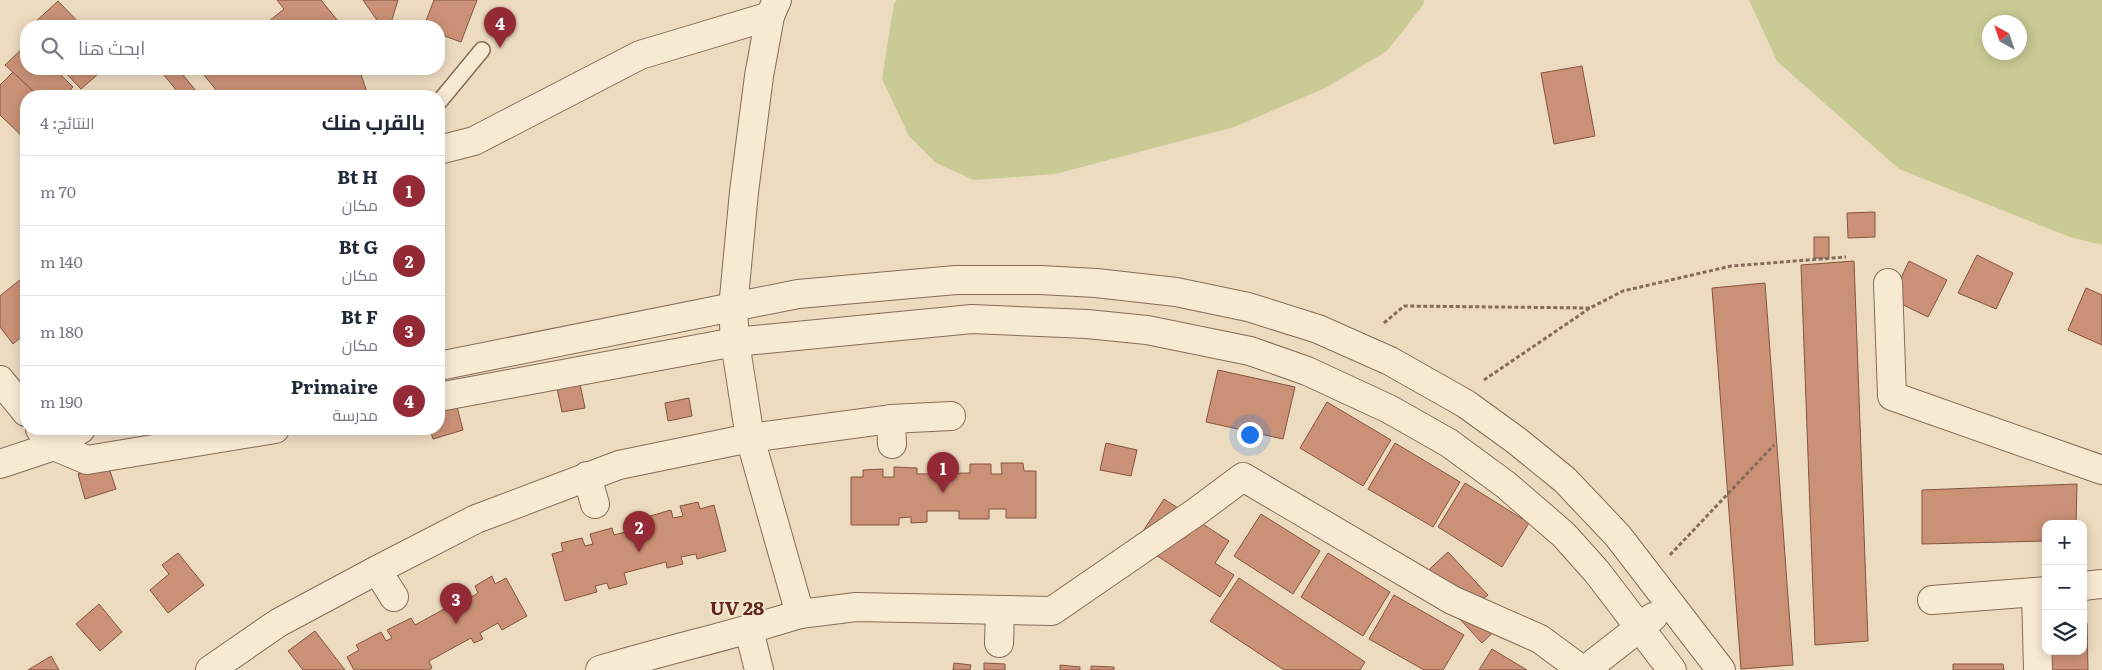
<!DOCTYPE html>
<html lang="ar">
<meta charset="utf-8">
<style>
:root{--surface:#fff;--page:#f2f2f3;--text:#1f2937;--muted:#747a83;--line:#e0e1e3;--accent:#932a35}
body{margin:0;font-family:Literata,Cairo,serif;background:var(--page);color:var(--text);direction:rtl}
.controls{position:absolute;right:15px;bottom:15px;display:grid;overflow:hidden;border-radius:10px;box-shadow:0 2px 12px #0003}
.controls button{width:45px;height:45px;display:grid;place-items:center;padding:0;border:0;border-bottom:1px solid var(--line);background:var(--surface);color:var(--text);font:25px sans-serif}
.compass{position:absolute;left:1982px;top:15px;width:45px;height:45px;border-radius:50%;background:var(--surface);box-shadow:0 2px 12px #0003;rotate:320deg}
.you{position:absolute;left:1249px;top:434px;width:18px;height:18px;margin:-12px;border:4px solid #fff;border-radius:50%;background:#1a73e8;box-shadow:0 0 0 8px #1a73e833}
.badge{display:grid;place-items:center;width:32px;height:32px;border-radius:50%;background:var(--accent);color:#fff;font-size:16px;font-weight:700}
.pin{position:absolute;translate:-50% -41px;filter:drop-shadow(0 1px 2px #0008)}
.pin::after{content:'';position:absolute;top:26px;width:18px;height:15px;background:inherit;clip-path:polygon(0 0,100% 0,50% 100%)}
.list{margin:0;padding:0;list-style:none}
h2{display:flex;justify-content:space-between;align-items:center;height:65px;margin:0;padding:0 20px;font-size:21px}
h2 small{font-size:16px;font-weight:400;color:var(--muted)}
.list li{display:grid;grid-template-columns:32px 1fr auto;gap:15px;align-items:center;box-sizing:border-box;height:70px;padding:0 20px;border-top:1px solid var(--line)}
.list b{display:block;font-size:19px;white-space:nowrap}
.list p{margin:0;font-size:16px;white-space:nowrap;color:var(--muted)}
.list em{font-size:16px;font-style:normal;color:var(--muted)}
.icon{flex:none;width:28px;height:28px;fill:none;stroke:currentColor;stroke-width:2;stroke-linecap:round;stroke-linejoin:round}
.map{position:relative;flex:none;width:2102px;height:670px;overflow:hidden;direction:ltr}
.search{position:absolute;background:var(--surface);box-shadow:0 2px 12px #0003;left:20px;top:20px;width:425px;height:55px;display:flex;align-items:center;gap:12px;box-sizing:border-box;padding:0 18px;border-radius:20px;color:var(--muted);font-size:19px}
.panel{position:absolute;background:var(--surface);box-shadow:0 2px 12px #0003;left:20px;top:90px;width:425px;height:345px;border-radius:20px;direction:rtl}
.map>svg:first-child{display:block}
</style>
<div class="map">
<svg width="2102" height="670" viewBox="0 0 2102 670">
<rect width="100%" height="100%" fill="#eddbc0"/>
<g fill="#c9ca94" fill-rule="evenodd">
<polygon points="897,0 1424,0 1423,5 1387,51 1325,88 1234,127 1055,174 974,180 936,163 909,136 882,79 894,3"/>
<path d="M 1749,0 L 2102,0 L 2102,245 L 2070,237 L 1899,169 L 1777,61 ZM 1990,22 L 2020,22 L 2020,52 L 1990,52 Z"/>
</g>
<g fill="#ca9176" stroke="#84543f">
<polygon points="277,0 321,0 342,26 263,26 284,9"/>
<polygon points="363,0 398,0 390,26 381,26"/>
<polygon points="434,0 477,0 461,42 439,34 439,26 424,26"/>
<polygon points="58,1 82,26 31,26"/>
<polygon points="26,45 26,69 55,69 73,87 64,96 38,96 5,65"/>
<polygon points="1582,66 1595,136 1554,144 1541,73"/>
<polygon points="62,69 104,69 81,89"/>
<polygon points="159,69 178,69 197,92 192,96 181,96"/>
<polygon points="212,69 359,69 366,89 358,96 221,96 204,75"/>
<polygon points="13,72 38,96 26,96 26,138 25,139 0,115 0,85"/>
<polygon points="1875,212 1875,237 1848,238 1847,213"/>
<rect x="1814" y="237" width="15" height="21"/>
<polygon points="1977,255 2013,273 1996,309 1958,293"/>
<polygon points="1854,261 1868,641 1815,645 1801,265"/>
<polygon points="1909,261 1947,280 1928,317 1891,299"/>
<polygon points="26,275 26,333 13,344 0,327 0,296"/>
<polygon points="1765,283 1793,665 1741,669 1712,288"/>
<polygon points="2086,288 2102,295 2102,345 2068,330"/>
<polygon points="1218,370 1295,387 1283,439 1206,422"/>
<polygon points="580,384 585,408 562,412 557,388"/>
<polygon points="689,398 692,416 668,421 665,403"/>
<polygon points="1327,402 1391,440 1363,486 1300,448"/>
<polygon points="456,403 463,430 433,439 430,429 439,429 439,408"/>
<polygon points="1106,443 1137,450 1131,476 1100,470"/>
<polygon points="1395,443 1460,482 1433,527 1368,489"/>
<polygon points="1001,463 1023,463 1024,471 1036,471 1036,518 1006,518 1006,509 989,509 989,519 959,519 959,511 927,511 927,522 911,523 911,517 899,518 899,525 851,525 851,477 863,477 863,470 883,469 883,477 894,477 894,467 917,468 917,474 970,473 970,464 991,464 991,474 1002,474"/>
<polygon points="108,465 116,489 85,499 78,474"/>
<polygon points="1465,483 1529,523 1502,567 1438,527"/>
<polygon points="2077,484 2076,524 2046,524 2046,541 1922,544 1922,490"/>
<polygon points="1164,499 1229,541 1215,563 1234,575 1220,597 1136,542"/>
<polygon points="698,502 700,509 714,505 726,551 697,559 696,554 681,557 683,564 667,568 666,562 624,573 627,584 609,589 607,583 595,586 597,592 565,601 552,554 563,551 561,543 582,538 585,546 593,544 590,534 612,528 614,535 652,525 650,516 671,510 673,518 683,516 680,506"/>
<polygon points="1261,514 1320,551 1293,594 1234,556"/>
<polygon points="1448,552 1488,595 1482,600 1503,623 1482,643 1421,577"/>
<polygon points="178,553 204,585 168,613 150,590 169,574 162,565"/>
<polygon points="1328,553 1390,592 1363,636 1301,597"/>
<polygon points="492,576 495,584 506,578 527,616 502,630 498,623 480,633 483,639 474,643 471,638 429,661 432,668 429,670 354,670 347,657 359,650 356,645 381,632 386,641 392,638 387,630 411,618 415,625 446,608 443,602 463,591 468,599 478,593 475,586"/>
<polygon points="1239,578 1365,662 1360,670 1284,670 1210,621"/>
<polygon points="1394,595 1464,635 1443,670 1424,670 1369,639"/>
<polygon points="99,604 122,632 100,651 76,624"/>
<polygon points="2083,623 2087,623 2088,670 2033,670 2046,651 2083,651"/>
<polygon points="315,631 345,670 303,670 288,651"/>
<polygon points="1492,649 1527,670 1479,670"/>
<polygon points="51,656 59,670 28,670"/>
<polygon points="954,663 971,665 970,670 953,670"/>
<polygon points="984,663 1005,664 1005,670 984,670"/>
<polygon points="1953,664 2003,664 2004,670 1953,670"/>
<polygon points="1060,665 1080,667 1080,670 1060,670"/>
<polygon points="1091,666 1114,667 1114,670 1091,670"/>
</g>
<g fill="none" stroke-linecap="round" stroke-linejoin="round">
<g stroke="#856c58" stroke-width="18">
<polyline id="service" points="439,102 482,50"/>
</g>
<g stroke="#856c58" stroke-width="30">
<g id="minor">
<polyline points="439,150 474,141 640,55 770,16"/>
<polyline points="1888,283 1892,396 2102,470"/>
<polyline points="439,366 798,294 956,280 1040,280 1096,283 1176,292 1248,307 1318,329 1390,361 1466,404 1517,441 1565,480 1618,536 1721,670"/>
<polyline points="0,380 26,412"/>
<polyline points="439,397 735,342 972,319 1087,324 1147,330 1250,351 1307,371 1389,409 1449,443 1506,485 1564,535 1597,572 1672,670"/>
<polyline points="891,419 892,444"/>
<polyline points="40,429 54,446 87,460 275,429"/>
<polyline points="0,464 54,446 81,429"/>
<polyline points="587,476 595,504"/>
<polyline points="377,570 394,597"/>
<polyline points="2083,586 2102,584"/>
<polyline points="1932,600 2036,592"/>
<polyline points="800,614 856,607 1052,611 1196,512 1243,477 1452,600 1540,639 1582,670"/>
<polyline points="749,630 759,670"/>
<polyline points="999,643 1000,610"/>
<polyline points="210,670 278,623 377,570 476,519 619,465 750,438 891,419 951,416"/>
<path d="M 600,670 C 666,650 734,635 800,614 L 750,438 L 735,342 L 733,308 L 744,192 L 759,76 L 770,16 L 777,0"/>
<polyline points="1585,670 1653,617"/>
<polyline points="2038,670 2036,592 2046,591"/>
</g>
</g>
<g stroke="#856c58" stroke-width="3" stroke-dasharray="4 2.5" stroke-linecap="butt">
<polyline points="1384,323 1404,306 1590,308"/>
<polyline points="1484,380 1590,308 1623,291 1731,266 1846,257"/>
<polyline points="1670,555 1774,445"/>
</g>
<use href="#service" stroke="#f8e9d3" stroke-width="15"/>
<use href="#minor" stroke="#f8e9d3" stroke-width="28"/>
</g>
<g text-anchor="middle" dominant-baseline="central" stroke-width="4" stroke-linejoin="round" paint-order="stroke">
<g font-size="19" font-weight="bold" fill="#61251d" stroke="#f4e6cf">
<text x="737" y="607">UV 28</text>
</g>
</g>
</svg>
<div class="controls">
<button>+</button>
<button>−</button>
<button><svg class="icon" aria-label="layers" viewBox="0 0 24 24"><path d="M12 4l9 5-9 5-9-5zM3 14l9 5 9-5"/></svg></button>
</div>
<svg class="compass" viewBox="-18 -18 36 36"><path d="M0-13l5 13h-10z" fill="#e53935"/><path d="M0 13l5-13h-10z" fill="#747a83"/></svg>
<div class="you"></div>
<div class="pin badge" style="left:943px;top:493px">1</div>
<div class="pin badge" style="left:639px;top:552px">2</div>
<div class="pin badge" style="left:456px;top:624px">3</div>
<div class="pin badge" style="left:500px;top:48px">4</div>
<div class="search"><svg class="icon" aria-label="search" viewBox="0 0 24 24"><circle cx="10" cy="10" r="6"/><path d="M15 15l6 6"/></svg>ابحث هنا</div>
<section class="panel">
<h2>بالقرب منك<small>النتائج: 4</small></h2>
<ul class="list">
<li><span class="badge">1</span><div><b>Bt H</b><p>مكان</p></div><em>70 m</em></li>
<li><span class="badge">2</span><div><b>Bt G</b><p>مكان</p></div><em>140 m</em></li>
<li><span class="badge">3</span><div><b>Bt F</b><p>مكان</p></div><em>180 m</em></li>
<li><span class="badge">4</span><div><b>Primaire</b><p>مدرسة</p></div><em>190 m</em></li>
</ul>
</section>
</div>
